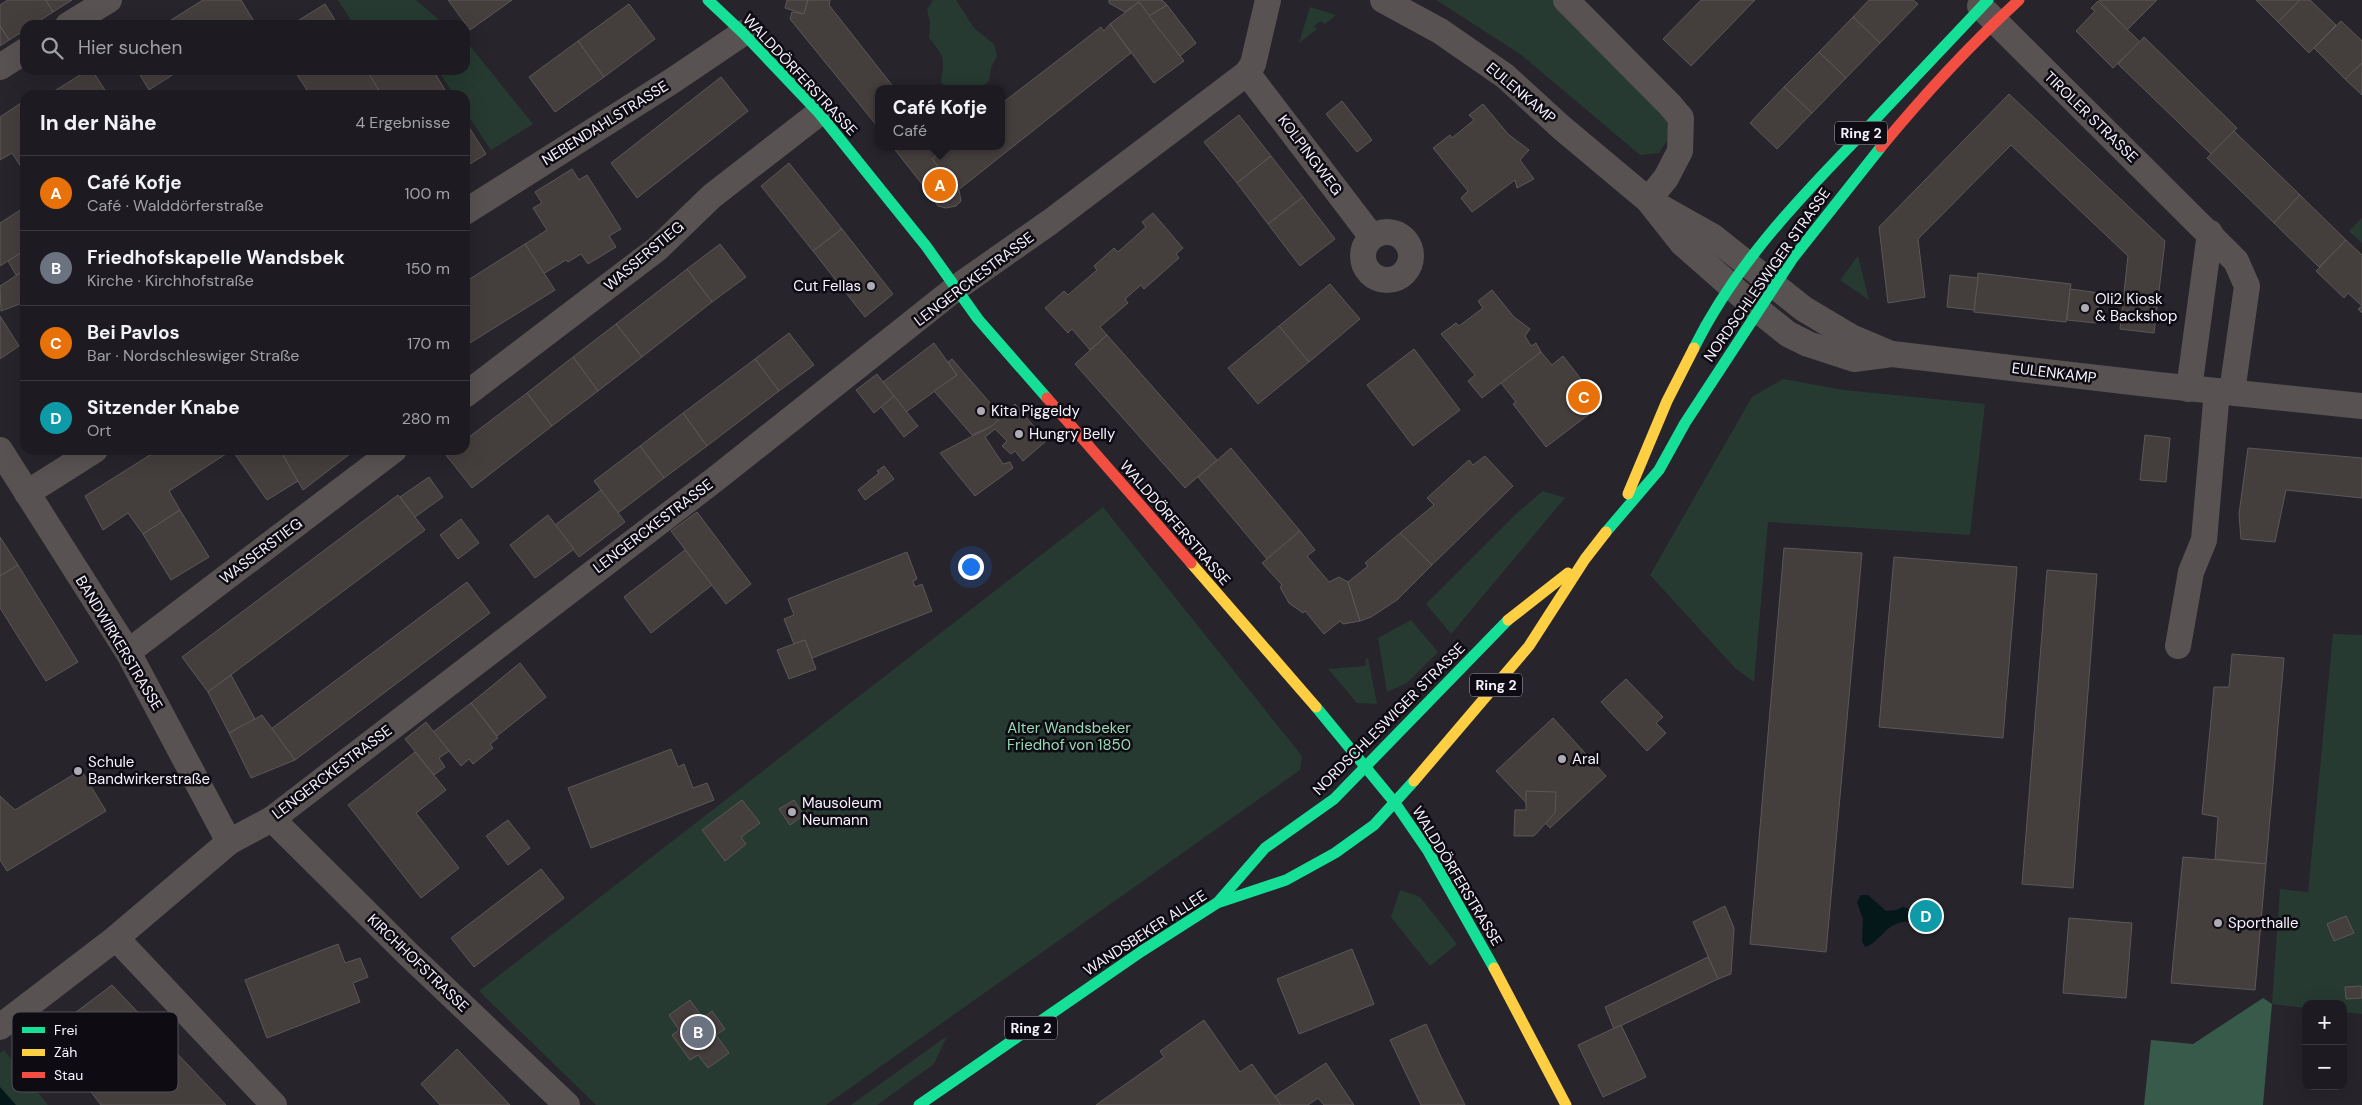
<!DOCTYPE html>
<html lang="de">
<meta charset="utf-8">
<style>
:root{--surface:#1d1b21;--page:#25242a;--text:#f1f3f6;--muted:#a0a1a5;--line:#3b393f;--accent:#b45309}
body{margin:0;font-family:"DM Sans",sans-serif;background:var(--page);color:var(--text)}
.controls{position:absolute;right:15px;bottom:15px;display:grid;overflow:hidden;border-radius:10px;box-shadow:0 5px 20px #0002}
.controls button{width:45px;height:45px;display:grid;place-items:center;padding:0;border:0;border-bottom:1px solid var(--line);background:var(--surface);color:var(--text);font:25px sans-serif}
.you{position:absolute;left:970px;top:566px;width:18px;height:18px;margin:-12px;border:4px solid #fff;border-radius:50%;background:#1a73e8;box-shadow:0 0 0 8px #1a73e833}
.badge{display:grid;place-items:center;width:32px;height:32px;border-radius:50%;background:var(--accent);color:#fff;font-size:16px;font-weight:700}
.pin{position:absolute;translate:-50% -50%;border:2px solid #fff;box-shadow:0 1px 5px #0006}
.popup{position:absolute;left:875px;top:85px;width:130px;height:65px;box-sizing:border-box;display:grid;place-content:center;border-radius:10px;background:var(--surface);filter:drop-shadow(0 1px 4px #0005);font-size:16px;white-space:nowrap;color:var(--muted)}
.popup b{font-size:19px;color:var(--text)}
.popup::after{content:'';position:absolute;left:50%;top:100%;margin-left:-10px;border:10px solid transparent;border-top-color:var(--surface)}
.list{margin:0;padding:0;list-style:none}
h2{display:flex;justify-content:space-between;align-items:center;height:65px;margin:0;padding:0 20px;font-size:21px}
h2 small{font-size:16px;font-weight:400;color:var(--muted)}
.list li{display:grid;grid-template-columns:32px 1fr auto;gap:15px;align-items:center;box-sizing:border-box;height:75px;padding:0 20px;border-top:1px solid var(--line)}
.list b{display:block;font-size:19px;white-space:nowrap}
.list p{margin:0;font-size:16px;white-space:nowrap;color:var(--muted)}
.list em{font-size:16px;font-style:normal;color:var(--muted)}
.icon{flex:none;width:28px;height:28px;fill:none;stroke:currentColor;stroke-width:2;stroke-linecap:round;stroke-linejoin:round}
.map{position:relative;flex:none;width:2362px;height:1105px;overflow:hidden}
.search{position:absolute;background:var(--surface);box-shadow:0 5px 20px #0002;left:20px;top:20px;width:450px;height:55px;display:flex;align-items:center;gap:12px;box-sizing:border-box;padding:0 18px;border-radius:15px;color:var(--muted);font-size:19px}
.panel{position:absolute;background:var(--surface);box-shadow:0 5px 20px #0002;left:20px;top:90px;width:450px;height:365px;border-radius:15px}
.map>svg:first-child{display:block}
</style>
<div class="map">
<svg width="2362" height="1105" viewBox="0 0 2362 1105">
<rect width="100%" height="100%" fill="#27242c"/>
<g fill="#263a31">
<polygon points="338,0 416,0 445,25 354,25"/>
<path d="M 933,0 L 956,0 L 974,28 L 994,44 L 997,56 L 991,68 L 989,81 L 979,89 L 947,89 L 941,82 C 945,58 944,56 929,38 L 930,22 L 927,10 Z"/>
<polygon points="1436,0 1553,0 1664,108 1672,133 1659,153 1640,155 1520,54"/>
<polygon points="1310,7 1336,15 1325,24 1321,21 1314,26 1317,29 1299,43"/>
<polygon points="465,42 471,47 533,124 491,150 465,111 465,95 454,95 438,70 465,70"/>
<polygon points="2362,218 2362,243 2349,231"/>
<polygon points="1858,256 1869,300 1840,280"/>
<polygon points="1783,379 1844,390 1985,404 1970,535 1768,522 1754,682 1735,668 1650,575 1752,397"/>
<polygon points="1543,491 1565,498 1451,634 1426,604 1518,512"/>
<polygon points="1103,507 1302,756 1300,770 826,1105 596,1105 479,991"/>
<polygon points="1411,620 1438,652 1407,683 1387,692 1378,638"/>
<polygon points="2333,634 2362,635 2362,1014 2343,1012 2343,1004 2306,1004 2306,1008 2272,1004 2280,889 2308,892"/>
<polygon points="1368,658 1377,704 1357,703 1328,669 1366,666 1365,659"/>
<polygon points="1400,890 1420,897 1457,944 1430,966 1391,917"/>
<polygon points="947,1036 934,1064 877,1105 851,1105"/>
<polygon points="4,1050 48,1105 0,1105 0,1053"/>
</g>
<polygon fill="#385a4a" points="2263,998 2272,1004 2263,1105 2144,1105 2151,1040 2193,1044"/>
<g fill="#041819">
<path d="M 1861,895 L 1868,895 L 1886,911 L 1896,910 L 1903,907 L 1910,909 L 1918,916 L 1910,922 C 1887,919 1882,942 1865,947 L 1862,941 L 1863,919 L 1857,902 Z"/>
<polygon points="0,1087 16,1105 0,1105"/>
</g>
<g fill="#443e3d" stroke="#5c5858">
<polygon points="8,0 46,0 53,12 33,25 25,25 25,30 9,40 0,26 0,5"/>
<polygon points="46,0 72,0 53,12"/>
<polygon points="203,0 241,0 255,23 252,25 163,25"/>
<polygon points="448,0 512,0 470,30"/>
<polygon points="787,0 808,0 804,14 785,8"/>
<polygon points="808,0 830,0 829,5 895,89 879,89 878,127 790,19 792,12 804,14"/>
<polygon points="1109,0 1162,0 1167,5 1149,16 1139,2 1125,12 1109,3"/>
<polygon points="1701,0 1755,0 1691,66 1663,39"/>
<polygon points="1869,0 1913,0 1918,4 1880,43 1853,17"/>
<polygon points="2099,0 2157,0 2127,30"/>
<polygon points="2256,0 2300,0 2278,22"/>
<polygon points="2300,0 2310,0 2336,25 2309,53 2278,22"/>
<polygon points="2098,1 2140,42 2113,68 2076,31 2095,11 2091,8"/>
<polygon points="1139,2 1184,61 1154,83 1110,24"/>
<polygon points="325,4 338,25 291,25"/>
<polygon points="629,4 655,39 604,77 578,41"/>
<polygon points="1167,5 1196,43 1180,56 1149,16"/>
<polygon points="1853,17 1880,43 1846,78 1819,52"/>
<polygon points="2341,21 2362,41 2362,63 2345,79 2314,48"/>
<polygon points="1110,24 1131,53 957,191 932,159 947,146 1001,146 1001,104 1101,27 1104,31"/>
<polygon points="0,26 9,40 0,46"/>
<polygon points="2144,37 2237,128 2211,154 2118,64"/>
<polygon points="578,41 604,77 555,112 529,77"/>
<polygon points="1819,52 1846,78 1812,113 1784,87"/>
<polygon points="2362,63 2362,95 2345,79"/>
<polygon points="88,70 92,70 108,95 48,95"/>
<polygon points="137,70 180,70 149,90"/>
<polygon points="294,70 367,70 382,95 299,95 307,90"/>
<polygon points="375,70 433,70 448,95 382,95 369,74"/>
<polygon points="721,77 748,111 637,198 611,163"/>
<polygon points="1784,87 1812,113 1777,149 1750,123"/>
<polygon points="2009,94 2165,241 2154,333 2120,329 2128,256 2011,145 1918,239 1925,297 1888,303 1879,227"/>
<polygon points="24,101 25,103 25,173 12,153 0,160 0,117"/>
<polygon points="1342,101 1372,140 1357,152 1326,114"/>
<polygon points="1483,104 1508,134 1529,150 1520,160 1534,179 1517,188 1515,180 1472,212 1461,198 1468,191 1433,148 1450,135 1452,138 1474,120 1469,115"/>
<polygon points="1239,115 1271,156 1237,183 1204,142"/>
<polygon points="465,121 486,154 465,167"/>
<polygon points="2234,131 2300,195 2274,223 2207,158"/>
<polygon points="892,146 941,146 943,150 932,159 940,169 922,184"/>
<polygon points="1271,156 1303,197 1268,224 1237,183"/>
<polygon points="789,163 842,229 813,251 761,186"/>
<polygon points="572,169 579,180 587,175 621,229 609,236 616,247 588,264 581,254 568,262 566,260 543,274 525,244 547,230 533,208 542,203 535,192"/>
<polygon points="940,169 957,191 959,190 961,201 956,206 946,208 938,206 922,184"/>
<polygon points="2300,195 2346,240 2319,267 2274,223"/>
<polygon points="1303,197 1335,239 1300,266 1268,224"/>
<polygon points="25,207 25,250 0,266 0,223"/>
<polygon points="1153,213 1183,248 1176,254 1179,258 1144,289 1141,285 1125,299 1128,303 1100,327 1107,335 1090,350 1072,329 1068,333 1045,308 1064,291 1068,295 1097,270 1094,266 1114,248 1118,252 1146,227 1142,222"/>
<polygon points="842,229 893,294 865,317 813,251"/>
<polygon points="2346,240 2362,255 2362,313 2358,309 2362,306 2348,293 2344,298 2316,271"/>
<polygon points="525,244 555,290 465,346 465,282"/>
<polygon points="720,244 746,277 712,302 687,269"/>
<polygon points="25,250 25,270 16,275 8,261"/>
<polygon points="687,269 712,302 642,357 616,324"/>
<polygon points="25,270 25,302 1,311 0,286"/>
<polygon points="1978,273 2071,284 2066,322 1974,312"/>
<polygon points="1950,275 1978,278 1974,310 1947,307"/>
<polygon points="1330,284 1360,319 1309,362 1279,326"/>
<polygon points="2070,289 2100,293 2096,323 2067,320"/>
<polygon points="1492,290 1514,317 1530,329 1525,336 1531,346 1536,343 1541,352 1482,398 1468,381 1475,375 1441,334 1456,323 1459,326 1483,308 1478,301"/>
<polygon points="0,316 19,346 0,359"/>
<polygon points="616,324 642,357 598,391 573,357"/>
<polygon points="1279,326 1309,362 1258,404 1228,368"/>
<polygon points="789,333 814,365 779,391 755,359"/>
<polygon points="1107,335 1217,460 1185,488 1075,364"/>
<polygon points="934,343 957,375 906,412 883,382"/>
<polygon points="1414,349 1460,410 1413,446 1367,385"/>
<polygon points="1541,352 1552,365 1563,356 1601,405 1546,447 1513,404 1516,402 1501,383"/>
<polygon points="573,357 598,391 552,426 527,393"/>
<polygon points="755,359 779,391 707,446 683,413"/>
<polygon points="952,359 1003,418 992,426 972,435 934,391 957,375 948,362"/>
<polygon points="877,374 894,396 874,413 856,390"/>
<polygon points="527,393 552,426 472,488 446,455 453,450 465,450 465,440"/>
<polygon points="894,396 918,426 904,437 881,407"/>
<polygon points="1015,404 1046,441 1023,461 1015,451 1011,454 1002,446 1007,441 995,429 985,437 1003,464 1010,462 1013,468 975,496 940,453 992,426"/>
<polygon points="683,413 707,446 664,478 640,446"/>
<polygon points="2145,435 2170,438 2166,482 2140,480"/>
<polygon points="640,446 664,478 618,513 594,481"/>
<polygon points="1231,448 1300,531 1267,559 1198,477"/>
<polygon points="2248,448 2362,458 2362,498 2286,490 2275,542 2241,539 2239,514"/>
<polygon points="158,450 280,450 298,481 267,500 232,450 169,491 180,510 143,534 128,513 103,530 85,496"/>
<polygon points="280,450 355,450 303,490"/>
<polygon points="1485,456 1513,486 1432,565 1400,533 1434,505 1427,498 1469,460 1473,465"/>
<polygon points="884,466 894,479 865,500 858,490 879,473 877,471"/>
<polygon points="429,477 443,497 415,517 400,497"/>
<polygon points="601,490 625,522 579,557 555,525"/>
<polygon points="398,495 425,530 208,692 182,657"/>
<polygon points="180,510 209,557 171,580 143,534"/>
<polygon points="697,512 751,584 726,604 671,531"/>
<polygon points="548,515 574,549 535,578 510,545"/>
<polygon points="461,519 479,543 458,559 440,535"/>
<polygon points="1300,531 1315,550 1307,556 1329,582 1339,577 1348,582 1360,621 1343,624 1340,621 1324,634 1305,611 1303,613 1289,603 1280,587 1282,585 1262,563"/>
<polygon points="1400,533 1432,565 1397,600 1371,617 1360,621 1348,582 1368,566 1365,563"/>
<polygon points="0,537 18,565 0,576"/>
<polygon points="1784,548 1862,553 1826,952 1750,944"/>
<polygon points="685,550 712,585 651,633 624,597"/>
<polygon points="907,552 917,579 913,581 915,587 922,584 932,611 812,658 805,640 794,644 784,619 794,615 788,599"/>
<polygon points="1894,557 2017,567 2003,738 1879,727"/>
<polygon points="18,565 78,662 46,681 0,608 0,576"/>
<polygon points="2047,570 2097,574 2073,888 2022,884"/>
<polygon points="467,582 490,613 295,760 271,729"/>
<polygon points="805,640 816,669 789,679 777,650"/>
<polygon points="2232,654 2284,658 2266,864 2215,859 2218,817 2202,814 2214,687 2229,687"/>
<polygon points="520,663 546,697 497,736 471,703"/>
<polygon points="231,675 255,719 229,733 208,692"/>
<polygon points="1626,679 1663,717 1656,723 1666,733 1647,751 1601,702"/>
<polygon points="471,703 498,738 490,744 493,748 473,764 469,759 461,766 433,732"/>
<polygon points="262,715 295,760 251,778 229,733"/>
<polygon points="1553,718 1606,776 1550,828 1496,771"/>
<polygon points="426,722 449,751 439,758 445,767 434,775 405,739"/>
<polygon points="671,749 678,767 684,764 693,788 707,783 714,800 591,848 568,788"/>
<polygon points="415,752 446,790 416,813 459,868 421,898 348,805"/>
<polygon points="81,770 106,811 7,871 0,860 0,796 15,810"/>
<polygon points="1526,791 1556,792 1555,813 1534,836 1514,836 1515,810 1526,810"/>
<polygon points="742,800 760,823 741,837 746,844 725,861 702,830"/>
<polygon points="794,800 804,815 790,825 779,809"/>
<polygon points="508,820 530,848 508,865 486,836"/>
<polygon points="2183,857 2266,864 2255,990 2171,983"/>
<polygon points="541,869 564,898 474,967 451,938"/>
<polygon points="1725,906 1734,928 1731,974 1718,979 1693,922"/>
<polygon points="2346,916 2354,933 2334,941 2327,924"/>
<polygon points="2069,918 2132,923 2126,998 2063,993"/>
<polygon points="338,944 345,963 360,958 368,977 353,983 360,1002 267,1038 245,980"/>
<polygon points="1352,949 1374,1004 1299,1034 1277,979"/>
<polygon points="1708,957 1718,979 1614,1029 1605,1007"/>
<polygon points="112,985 226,1105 101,1105 47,1034"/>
<polygon points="2361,986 2362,998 2346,999 2345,987"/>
<polygon points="690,1000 703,1018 712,1011 725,1029 716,1035 729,1053 708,1068 698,1055 690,1060 672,1035 679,1030 669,1015"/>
<polygon points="1204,1020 1240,1072 1252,1064 1281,1105 1096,1105 1164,1057 1160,1051"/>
<polygon points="1426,1024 1442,1059 1465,1105 1421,1105 1390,1040"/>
<polygon points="1621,1025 1646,1077 1603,1097 1578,1045"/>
<polygon points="457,1049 510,1105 440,1105 421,1084"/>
<polygon points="1326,1063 1354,1105 1324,1105 1318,1098 1308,1105 1281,1105 1275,1096"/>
</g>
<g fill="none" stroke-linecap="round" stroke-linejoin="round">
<g stroke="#585352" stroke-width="26">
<polyline points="1383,0 1440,31 1505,76 1562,128 1648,200 1712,236 1804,309 1851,337 1891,354"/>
<polyline points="1566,0 1670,105 1681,118 1680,151 1666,178 1648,200"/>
<polyline points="1980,6 2236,261 2247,286 2232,392"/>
<polyline points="68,25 109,0"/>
<polyline points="0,67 25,51"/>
<polyline points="1247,73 1372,237"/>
<polyline points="1648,200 1682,243 1758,310 1788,334 1808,344 1854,359 1892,354 2158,385 2362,406"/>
<polyline points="465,212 672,81 743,33"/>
<circle cx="1387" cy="256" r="24"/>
<polyline points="2189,389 2210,233"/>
<polyline points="465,395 657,249 712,196 819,113"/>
<polyline points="0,450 128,652 229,842"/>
<polyline points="27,493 95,450"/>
<polyline points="2178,646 2191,572 2204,540 2217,391"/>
<polyline points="128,652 394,450"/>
<polyline points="272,819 407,953 567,1105"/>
<polyline points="116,938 274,1105"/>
<polyline points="0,1027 116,938 229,842 272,819 718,477 956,288 1050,222 1247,73 1253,64 1268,0"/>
</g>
<g stroke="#16e098" stroke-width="11">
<polyline points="708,0 743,33 819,113 926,246 978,319 1047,398"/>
<path d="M 1694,348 C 1733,269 1792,206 1852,144 C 1897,96 1943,48 1988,0"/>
<polyline points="1606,532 1659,470 1685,423 1793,258 1881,147"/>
<polyline points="1316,707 1395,803 1428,851 1494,968"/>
<polyline points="1218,902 1265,848 1334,799 1508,620"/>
<polyline points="919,1105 1142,951 1217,903 1286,880 1335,853 1374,825 1414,781"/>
</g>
<g stroke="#ffcf43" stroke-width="11">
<polyline points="1628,494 1667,401 1694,348"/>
<polyline points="1191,563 1316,707"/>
<polyline points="1508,620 1568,573"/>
<polyline points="1414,781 1529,646 1585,559 1606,532"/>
<polyline points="1494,968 1566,1105"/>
</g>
<g stroke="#f24e42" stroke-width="11">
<path d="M 1881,147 C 1923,96 1970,45 2019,0"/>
<polyline points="1047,398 1191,563"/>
</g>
</g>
<g fill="#aeabb4" stroke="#0e0b12" stroke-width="2">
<circle cx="871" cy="286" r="5"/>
<circle cx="2085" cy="308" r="5"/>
<circle cx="981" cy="411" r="5"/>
<circle cx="1019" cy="434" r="5"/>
<circle cx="1562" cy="759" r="5"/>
<circle cx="78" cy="771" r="5"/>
<circle cx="792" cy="812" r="5"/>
<circle cx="2218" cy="923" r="5"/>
</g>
<g text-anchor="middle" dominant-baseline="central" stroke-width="5" stroke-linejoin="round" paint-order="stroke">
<g fill="#0e0b12" stroke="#b0adb7" stroke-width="1">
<rect x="1835" y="121.5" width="52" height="23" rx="4"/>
<rect x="1470" y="673.5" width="52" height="23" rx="4"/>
<rect x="1005" y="1016.5" width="52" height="23" rx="4"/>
</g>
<g font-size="14" font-weight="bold" fill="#f6f3fe">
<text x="1861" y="133">Ring 2</text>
<text x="1496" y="685">Ring 2</text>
<text x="1031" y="1028">Ring 2</text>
</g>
<g font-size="15" fill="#f6f3fe" stroke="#0e0b12">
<text transform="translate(800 75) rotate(47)">WALDDÖRFERSTRASSE</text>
<text transform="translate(1521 93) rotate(40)">EULENKAMP</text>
<text transform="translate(2091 117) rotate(44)">TIROLER STRASSE</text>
<text transform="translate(605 123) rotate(-32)">NEBENDAHLSTRASSE</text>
<text transform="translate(1310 155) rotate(53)">KOLPINGWEG</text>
<text transform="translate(644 256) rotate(-40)">WASSERSTIEG</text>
<text transform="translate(1767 275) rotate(-55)">NORDSCHLESWIGER STRASSE</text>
<text transform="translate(974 279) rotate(-37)">LENGERCKESTRASSE</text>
<text transform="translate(2054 373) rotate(7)">EULENKAMP</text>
<text transform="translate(1175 523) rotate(49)">WALDDÖRFERSTRASSE</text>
<text transform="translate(653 526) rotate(-37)">LENGERCKESTRASSE</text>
<text transform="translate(261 551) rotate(-37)">WASSERSTIEG</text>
<text transform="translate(119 643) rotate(59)">BANDWIRKERSTRASSE</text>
<text transform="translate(1389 719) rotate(-45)">NORDSCHLESWIGER STRASSE</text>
<text transform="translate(332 772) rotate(-37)">LENGERCKESTRASSE</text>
<text transform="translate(1457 876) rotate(59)">WALDDÖRFERSTRASSE</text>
<text transform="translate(1145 933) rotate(-33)">WANDSBEKER ALLEE</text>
<text transform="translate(418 963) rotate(44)">KIRCHHOFSTRASSE</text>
</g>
<g font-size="15" fill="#f6f3fe" stroke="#0e0b12" text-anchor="start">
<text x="861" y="286" text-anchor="end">Cut Fellas</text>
<text x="2095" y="299">Oli2 Kiosk<tspan x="2095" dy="17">&amp; Backshop</tspan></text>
<text x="991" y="411">Kita Piggeldy</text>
<text x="1029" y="434">Hungry Belly</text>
<text x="1572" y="759">Aral</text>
<text x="88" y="762">Schule<tspan x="88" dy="17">Bandwirkerstraße</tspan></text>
<text x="802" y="803">Mausoleum<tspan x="802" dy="17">Neumann</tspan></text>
<text x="2228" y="923">Sporthalle</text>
</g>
<g font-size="15" fill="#97dcb7" stroke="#0e0b12">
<text x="1069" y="728">Alter Wandsbeker<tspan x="1069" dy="17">Friedhof von 1850</tspan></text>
</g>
</g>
<rect x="12" y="1012" width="166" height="80" rx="8" fill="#0e0b12" stroke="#545159" stroke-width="1"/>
<rect x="22" y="1027" width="23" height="6" fill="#16e098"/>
<rect x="22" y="1049" width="23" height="7" fill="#ffcf43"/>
<rect x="22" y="1072" width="23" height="6" fill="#f24e42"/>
<g font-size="14" fill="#f6f3fe">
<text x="54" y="1035">Frei</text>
<text x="54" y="1057">Zäh</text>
<text x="54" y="1080">Stau</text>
</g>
</svg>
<div class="controls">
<button>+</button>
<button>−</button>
</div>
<div class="you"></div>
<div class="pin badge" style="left:940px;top:185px;background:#e8710a">A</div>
<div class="popup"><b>Café Kofje</b>Café</div>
<div class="pin badge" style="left:698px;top:1032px;background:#6b7280">B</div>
<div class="pin badge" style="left:1584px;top:397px;background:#e8710a">C</div>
<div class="pin badge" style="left:1926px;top:916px;background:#0f9aa8">D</div>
<div class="search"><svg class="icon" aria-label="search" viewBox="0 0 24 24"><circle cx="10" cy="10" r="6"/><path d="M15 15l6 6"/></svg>Hier suchen</div>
<section class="panel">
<h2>In der Nähe<small>4 Ergebnisse</small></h2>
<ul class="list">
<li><span class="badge" style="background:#e8710a">A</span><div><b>Café Kofje</b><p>Café · Walddörferstraße</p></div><em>100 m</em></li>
<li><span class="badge" style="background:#6b7280">B</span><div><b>Friedhofskapelle Wandsbek</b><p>Kirche · Kirchhofstraße</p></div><em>150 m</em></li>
<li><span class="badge" style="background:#e8710a">C</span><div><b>Bei Pavlos</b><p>Bar · Nordschleswiger Straße</p></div><em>170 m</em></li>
<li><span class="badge" style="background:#0f9aa8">D</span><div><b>Sitzender Knabe</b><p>Ort</p></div><em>280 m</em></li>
</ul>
</section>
</div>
